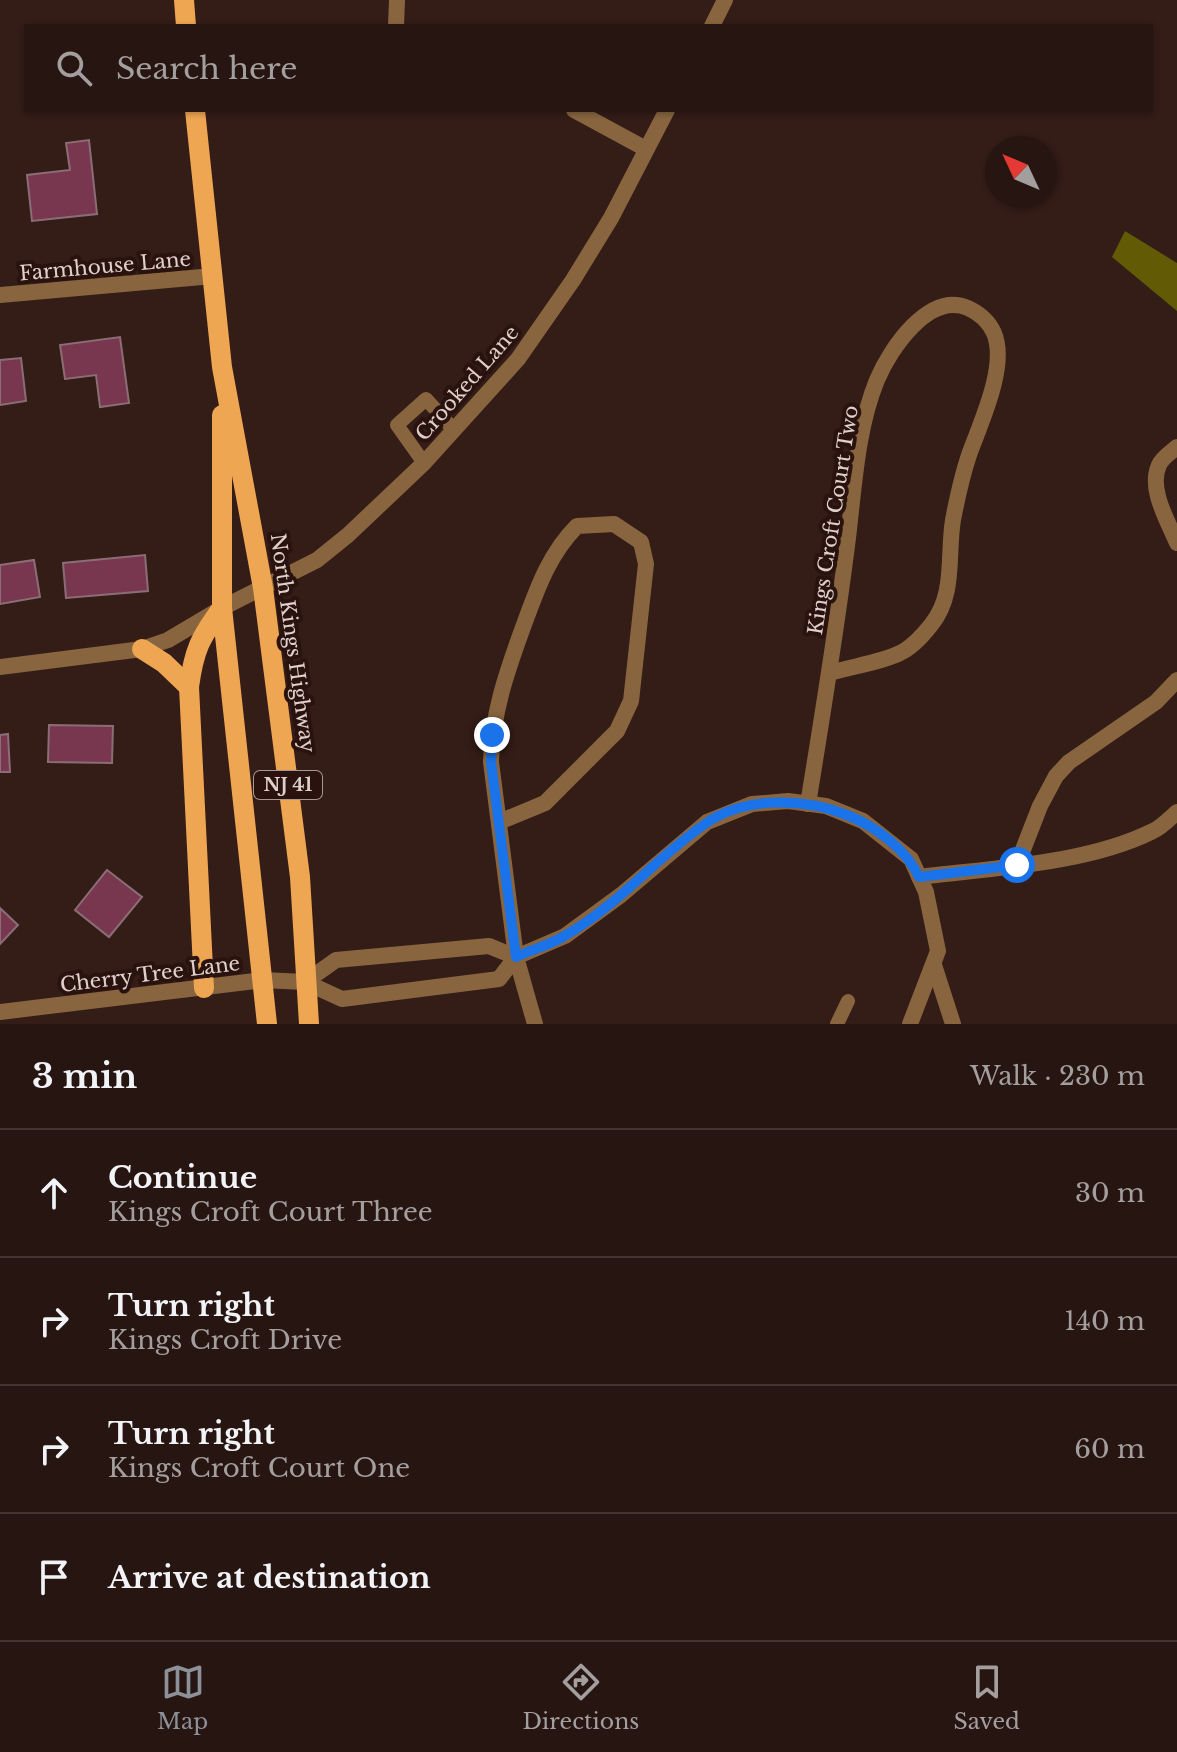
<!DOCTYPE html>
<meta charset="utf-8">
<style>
:root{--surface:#271511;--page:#2f1e1a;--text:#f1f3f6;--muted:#a49f9f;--line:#433431;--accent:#8c9099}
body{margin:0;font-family:"Libre Baskerville",serif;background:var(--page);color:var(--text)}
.compass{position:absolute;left:985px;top:136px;width:72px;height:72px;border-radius:50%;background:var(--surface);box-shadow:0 2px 6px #0004;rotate:314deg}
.stop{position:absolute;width:24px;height:24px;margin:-18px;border:6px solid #1a73e8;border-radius:50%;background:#fff}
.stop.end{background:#1a73e8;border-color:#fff;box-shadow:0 2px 8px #0008}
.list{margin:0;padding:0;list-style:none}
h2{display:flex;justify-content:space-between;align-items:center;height:104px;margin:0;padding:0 32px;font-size:34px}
h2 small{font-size:26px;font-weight:400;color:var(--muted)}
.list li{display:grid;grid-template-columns:52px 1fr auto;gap:24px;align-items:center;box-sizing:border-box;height:128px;padding:0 32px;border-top:2px solid var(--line)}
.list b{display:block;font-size:30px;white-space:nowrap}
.list p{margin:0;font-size:26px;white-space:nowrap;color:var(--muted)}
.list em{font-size:26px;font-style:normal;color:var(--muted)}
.icon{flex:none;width:44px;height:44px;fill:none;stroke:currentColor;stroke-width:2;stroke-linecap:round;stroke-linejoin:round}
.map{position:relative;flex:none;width:1177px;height:1024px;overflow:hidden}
.search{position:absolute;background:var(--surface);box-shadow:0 2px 6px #0004;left:24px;right:24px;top:24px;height:88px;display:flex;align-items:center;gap:20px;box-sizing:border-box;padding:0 28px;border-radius:0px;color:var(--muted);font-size:30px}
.sheet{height:616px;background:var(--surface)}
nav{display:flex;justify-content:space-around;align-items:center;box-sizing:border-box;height:112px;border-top:2px solid var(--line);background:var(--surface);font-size:22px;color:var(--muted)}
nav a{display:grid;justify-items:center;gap:4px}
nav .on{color:var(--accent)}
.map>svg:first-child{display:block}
</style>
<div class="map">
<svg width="1177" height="1024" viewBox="0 0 1177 1024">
<rect width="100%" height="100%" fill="#341c17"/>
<polygon fill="#635a06" points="1125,231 1177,263 1177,311 1112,257"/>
<g fill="#78374e" stroke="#8b6d76" stroke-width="2">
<polygon points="89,140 97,214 32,221 27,175 70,170 66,143"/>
<polygon points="120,337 129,403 100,407 96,375 65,379 60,345"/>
<polygon points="21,358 26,401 0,405 0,360"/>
<polygon points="145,555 148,591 66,598 63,563"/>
<polygon points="34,560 40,597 0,604 0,565"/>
<polygon points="49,725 113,726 112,763 48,762"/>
<polygon points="8,734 10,772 0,772 0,735"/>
<polygon points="107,870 142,897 109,937 75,910"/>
<polygon points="0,908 18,925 0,944"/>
</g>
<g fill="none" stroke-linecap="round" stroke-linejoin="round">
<g stroke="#88653f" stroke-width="14">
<polyline points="424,463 397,425 426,399 454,430"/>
<polyline points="837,1024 848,1001"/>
</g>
<g stroke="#88653f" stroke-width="16">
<polyline points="396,26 397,0"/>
<polyline points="712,26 725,0"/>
<polyline points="574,110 646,149"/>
<polyline points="0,295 213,276"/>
<path d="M 1177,447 C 1171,452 1162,458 1159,465 C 1148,489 1168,521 1177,543"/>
<polyline points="0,667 142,649 168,640 222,608 317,560 348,535 424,463 518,359 573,280 611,218 667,110"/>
<path d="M 808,804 C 822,718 836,633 847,546 C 854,492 856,431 877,380 C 890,349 929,291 968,308 C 979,313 989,322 994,333 C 1008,366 980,424 969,455 C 962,476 957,499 953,520 C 947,556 956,594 931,625 C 924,634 911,648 900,653 C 880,663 852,666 830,673"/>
<path d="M 499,822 L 545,803 L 617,731 L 631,701 L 646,564 L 641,542 L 614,524 L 577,526 C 548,555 536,592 522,630 C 506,674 492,715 491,762 L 516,957 L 535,1024"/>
<polyline points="1017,865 1040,806 1056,776 1069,762 1156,702 1177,680"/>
<path d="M 919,877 C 992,868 1087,864 1153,831 C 1162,827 1170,818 1177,812"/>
<polyline points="934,965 953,1024"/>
<polyline points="305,982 336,960 489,946 516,957"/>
<polyline points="0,1012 263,980 305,982 342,999 499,979 516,957 565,936 621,895 707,822 752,804 788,801 826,806 863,821 911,859 926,892 938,951 910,1024"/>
</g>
<g stroke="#eea652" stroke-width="20">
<polyline points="184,0 186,26"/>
<polyline points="195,110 222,367 263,588 300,877 309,1024"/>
<polyline points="222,415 222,608 267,1024"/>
<polyline points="142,649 164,663 189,687"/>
<path d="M 204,988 L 189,687 C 194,650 200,638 222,608"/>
</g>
</g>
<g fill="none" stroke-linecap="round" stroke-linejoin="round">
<path stroke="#1a73e8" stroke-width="10" d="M 492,735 L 491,762 L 516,957 C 532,949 551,945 566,935 C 618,905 657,857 705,824 C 745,796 804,798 847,815 C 875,826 906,849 919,877 L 1017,865"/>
</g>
<g text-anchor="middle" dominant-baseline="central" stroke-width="8" stroke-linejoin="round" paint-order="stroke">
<rect fill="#2a130e" stroke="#a99793" stroke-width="2" x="254" y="771" width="68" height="28" rx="6"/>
<g font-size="18" font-weight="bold" fill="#e0d0cc">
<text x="288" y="785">NJ 41</text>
</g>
<g font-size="20" fill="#e0d0cc" stroke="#2a130e">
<text transform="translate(105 266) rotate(-5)">Farmhouse Lane</text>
<text transform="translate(467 383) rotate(-49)">Crooked Lane</text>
<text transform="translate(833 520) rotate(-81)">Kings Croft Court Two</text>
<text transform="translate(293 643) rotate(82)">North Kings Highway</text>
<text transform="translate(150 974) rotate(-7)">Cherry Tree Lane</text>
</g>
</g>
</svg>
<svg class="compass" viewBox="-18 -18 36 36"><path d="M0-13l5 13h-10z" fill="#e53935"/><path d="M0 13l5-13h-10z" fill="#a49f9f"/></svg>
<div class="stop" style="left:1017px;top:865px"></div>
<div class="stop end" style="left:492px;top:735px"></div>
<div class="search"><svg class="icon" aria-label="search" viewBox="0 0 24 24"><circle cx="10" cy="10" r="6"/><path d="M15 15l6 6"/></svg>Search here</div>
</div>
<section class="sheet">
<h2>3 min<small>Walk · 230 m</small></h2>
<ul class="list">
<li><svg class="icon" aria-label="ahead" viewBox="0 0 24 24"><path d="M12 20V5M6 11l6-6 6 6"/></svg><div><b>Continue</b><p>Kings Croft Court Three</p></div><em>30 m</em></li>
<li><svg class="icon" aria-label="right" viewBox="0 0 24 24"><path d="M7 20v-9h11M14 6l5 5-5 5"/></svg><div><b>Turn right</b><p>Kings Croft Drive</p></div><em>140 m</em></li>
<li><svg class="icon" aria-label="right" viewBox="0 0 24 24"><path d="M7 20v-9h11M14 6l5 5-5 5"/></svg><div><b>Turn right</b><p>Kings Croft Court One</p></div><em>60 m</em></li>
<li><svg class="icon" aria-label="arrive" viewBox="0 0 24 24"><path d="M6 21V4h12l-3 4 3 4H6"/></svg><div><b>Arrive at destination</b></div></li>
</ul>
</section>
<nav>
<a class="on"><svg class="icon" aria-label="map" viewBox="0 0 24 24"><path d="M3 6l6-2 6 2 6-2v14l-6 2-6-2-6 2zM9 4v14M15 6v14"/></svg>Map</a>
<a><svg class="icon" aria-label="directions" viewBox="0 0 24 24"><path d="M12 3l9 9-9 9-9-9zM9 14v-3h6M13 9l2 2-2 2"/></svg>Directions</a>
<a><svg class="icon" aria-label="saved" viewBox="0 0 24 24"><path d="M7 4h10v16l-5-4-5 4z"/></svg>Saved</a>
</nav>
